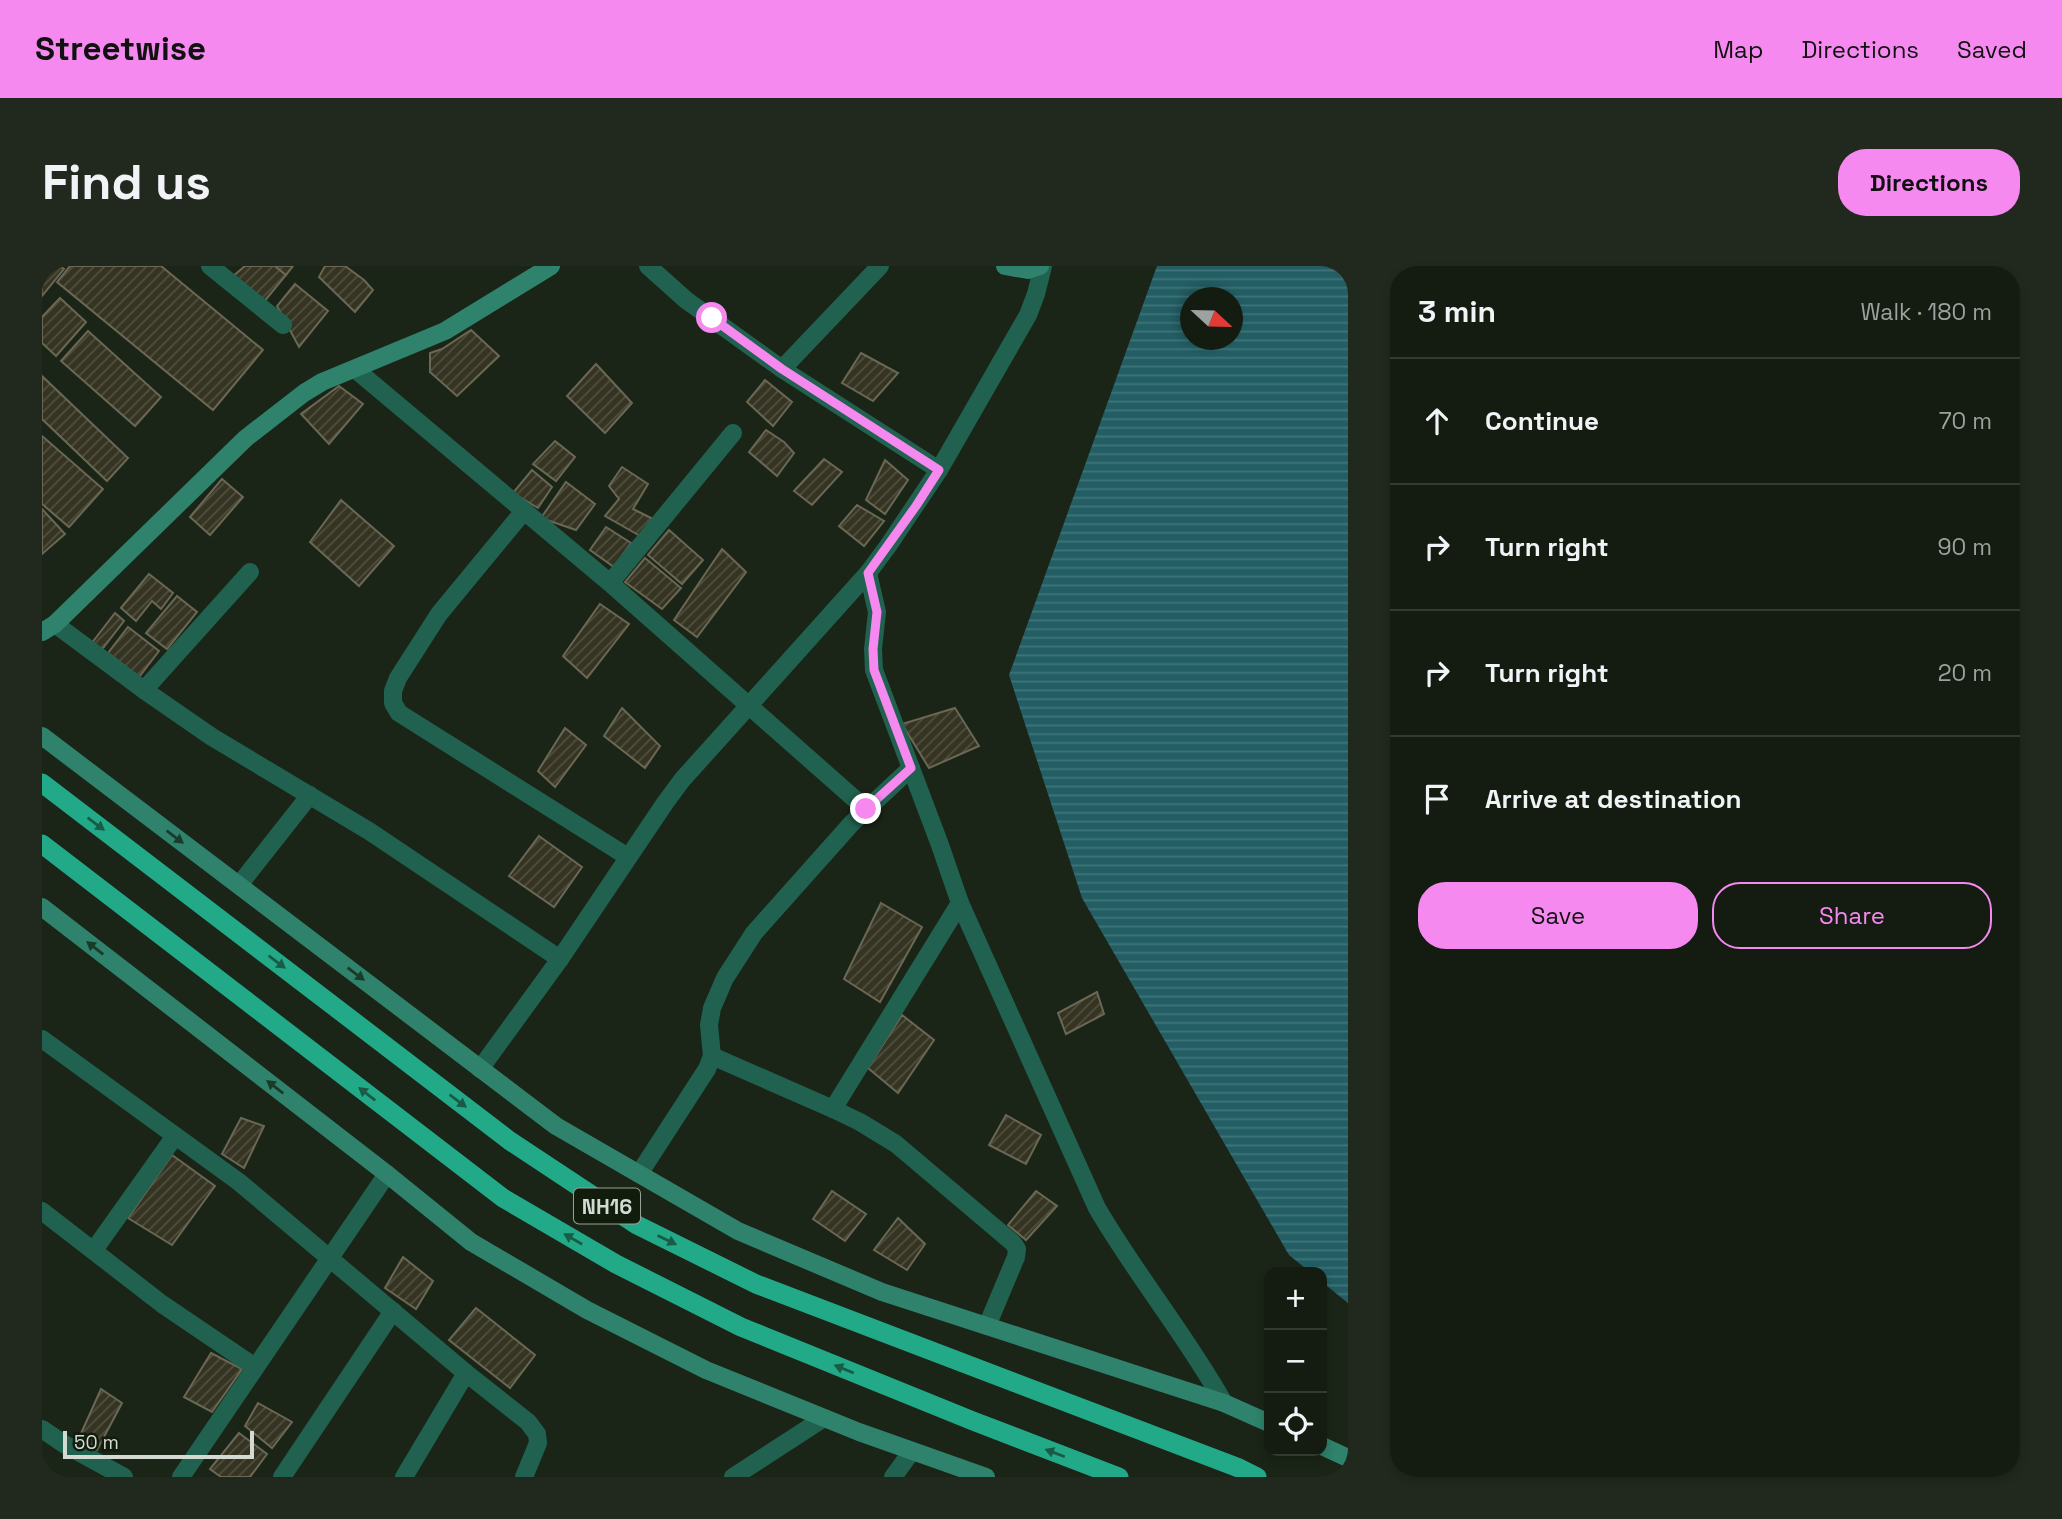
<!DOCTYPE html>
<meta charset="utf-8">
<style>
:root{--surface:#141c11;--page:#21291f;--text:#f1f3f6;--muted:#9da19f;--line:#333a31;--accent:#f589ef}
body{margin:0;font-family:"Space Grotesk",sans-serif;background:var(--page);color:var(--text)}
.controls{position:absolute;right:21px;bottom:21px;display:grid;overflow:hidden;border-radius:14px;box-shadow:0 4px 10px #0003}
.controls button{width:63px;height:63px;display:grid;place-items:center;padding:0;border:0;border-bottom:2px solid var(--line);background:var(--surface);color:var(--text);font:35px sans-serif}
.compass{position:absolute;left:1138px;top:21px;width:63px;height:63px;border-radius:50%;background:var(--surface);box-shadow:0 4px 10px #0003;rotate:112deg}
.scale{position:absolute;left:21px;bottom:18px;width:191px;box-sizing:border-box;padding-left:7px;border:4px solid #d3dad1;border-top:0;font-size:19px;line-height:24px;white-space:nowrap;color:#d3dad1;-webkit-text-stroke:5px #111c0d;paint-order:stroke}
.stop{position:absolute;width:21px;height:21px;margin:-16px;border:5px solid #f589ef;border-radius:50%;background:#fff}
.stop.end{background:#f589ef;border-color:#fff;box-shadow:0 2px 7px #0008}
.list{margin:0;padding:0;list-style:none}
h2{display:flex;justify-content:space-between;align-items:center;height:91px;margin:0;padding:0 28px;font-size:30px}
h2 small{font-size:23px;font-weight:400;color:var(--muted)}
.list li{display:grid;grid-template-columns:46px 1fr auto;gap:21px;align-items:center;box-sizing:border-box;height:126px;padding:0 28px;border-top:2px solid var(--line)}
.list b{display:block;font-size:26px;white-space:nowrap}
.list em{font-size:23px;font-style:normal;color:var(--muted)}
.actions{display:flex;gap:14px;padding:21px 28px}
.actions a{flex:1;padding:16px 0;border:2px solid var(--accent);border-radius:28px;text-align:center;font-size:24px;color:var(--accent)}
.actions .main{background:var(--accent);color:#111}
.icon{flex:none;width:38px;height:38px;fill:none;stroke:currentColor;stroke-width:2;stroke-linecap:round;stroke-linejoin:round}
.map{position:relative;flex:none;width:1306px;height:1211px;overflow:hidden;border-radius:28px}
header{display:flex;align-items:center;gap:42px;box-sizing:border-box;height:98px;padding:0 35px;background:var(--accent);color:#111}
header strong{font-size:33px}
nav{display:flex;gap:38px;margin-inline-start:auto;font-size:24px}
.intro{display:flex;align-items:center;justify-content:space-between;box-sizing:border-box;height:168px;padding:0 42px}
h1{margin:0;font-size:49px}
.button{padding:18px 32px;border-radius:28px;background:var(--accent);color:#111;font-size:24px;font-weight:700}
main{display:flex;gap:42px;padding:0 42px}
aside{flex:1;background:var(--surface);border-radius:28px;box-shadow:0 4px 10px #0003}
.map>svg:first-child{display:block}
</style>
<header>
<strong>Streetwise</strong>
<nav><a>Map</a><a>Directions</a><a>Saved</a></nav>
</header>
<div class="intro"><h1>Find us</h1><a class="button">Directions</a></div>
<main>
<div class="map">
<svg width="1306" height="1211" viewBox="0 0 1306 1211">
<defs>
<pattern id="water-rules" width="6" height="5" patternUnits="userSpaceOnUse" patternTransform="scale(1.75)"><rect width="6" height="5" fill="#225e64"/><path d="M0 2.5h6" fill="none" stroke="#417479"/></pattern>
<pattern id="building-hatch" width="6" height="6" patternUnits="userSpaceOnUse" patternTransform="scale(1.75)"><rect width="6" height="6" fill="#353321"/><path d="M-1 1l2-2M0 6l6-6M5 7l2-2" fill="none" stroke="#515040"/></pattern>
</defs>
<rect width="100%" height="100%" fill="#1a2517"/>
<path fill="url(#water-rules)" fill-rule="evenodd" d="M 1115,0 L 1306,0 L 1306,1037 L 1280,1016 L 1280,1006 L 1268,1006 L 1247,989 L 1040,632 L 967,409 ZM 1148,32 L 1190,32 L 1190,74 L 1148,74 Z"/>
<g fill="url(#building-hatch)" stroke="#6a6854" stroke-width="2">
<polygon points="0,0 18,0 22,3 0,30"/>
<polygon points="28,0 119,0 221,84 171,144 15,16"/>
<polygon points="203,0 233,0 244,9 221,37 190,11"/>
<polygon points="233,0 251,0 244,9"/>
<polygon points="283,0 303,0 322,14 331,24 313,46 277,11"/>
<polygon points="253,18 286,45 257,81 235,40"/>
<polygon points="18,32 44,56 14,90 0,77 0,51"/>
<polygon points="429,64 457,90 415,130 388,106 388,87 400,83"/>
<polygon points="46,65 119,131 93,160 19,95"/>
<polygon points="819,87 856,107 831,135 800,117"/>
<polygon points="554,98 590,137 563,167 525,130"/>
<polygon points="0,110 86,192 65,215 0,153"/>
<polygon points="723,114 750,136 731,160 705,136"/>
<polygon points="297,120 321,138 287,178 259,148"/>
<polygon points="724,164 742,176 752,187 735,210 707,186"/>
<polygon points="0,170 61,223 27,261 0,238"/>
<polygon points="513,175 533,191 514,215 491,198"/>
<polygon points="782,193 800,206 770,239 752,225"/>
<polygon points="843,194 866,214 843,248 824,234"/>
<polygon points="580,201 606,218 591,243 611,253 600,271 563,250 577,233 567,220"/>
<polygon points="490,204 510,221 496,242 471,227"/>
<polygon points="180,213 201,231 168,269 148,251"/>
<polygon points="524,216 553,238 534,264 499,252"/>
<polygon points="299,234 352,280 317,320 268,276"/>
<polygon points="815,239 842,255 822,280 797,260"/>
<polygon points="0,243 23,268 0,288"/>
<polygon points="564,261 589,277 572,301 548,284"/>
<polygon points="627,264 661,294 640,318 606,289"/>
<polygon points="680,283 704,306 655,371 632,354"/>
<polygon points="603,292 639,322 620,343 583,316"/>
<polygon points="107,308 131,327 119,343 110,335 94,355 79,342"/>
<polygon points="135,330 155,346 125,383 104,367"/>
<polygon points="558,338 587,358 545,412 521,390"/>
<polygon points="73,347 82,355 58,386 49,378"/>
<polygon points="86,361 117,385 97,411 66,387"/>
<polygon points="580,442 618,480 603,502 562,470"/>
<polygon points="913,442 937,480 887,502 860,458"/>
<polygon points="523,462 544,479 513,521 496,505"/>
<polygon points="497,570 540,601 512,641 467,610"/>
<polygon points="839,637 880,661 838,736 802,713"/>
<polygon points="1055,726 1062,748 1024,768 1016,747"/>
<polygon points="860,749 892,774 856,827 826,802"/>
<polygon points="964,849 999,869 984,898 947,879"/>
<polygon points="199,852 222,860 202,902 180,888"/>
<polygon points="130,889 173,920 130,979 86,952"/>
<polygon points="790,925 824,948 803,975 771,953"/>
<polygon points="994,925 1015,940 984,974 966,959"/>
<polygon points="856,952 883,978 865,1004 832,984"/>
<polygon points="361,991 391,1015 374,1043 343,1022"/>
<polygon points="434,1042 493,1089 468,1122 407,1074"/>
<polygon points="169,1087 200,1103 170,1146 142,1131"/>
<polygon points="59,1123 80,1137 55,1184 37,1172"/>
<polygon points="216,1137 250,1156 230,1182 203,1160"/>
<polygon points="197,1167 225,1188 208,1211 179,1211 168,1203"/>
</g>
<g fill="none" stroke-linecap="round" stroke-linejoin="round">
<g stroke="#20624f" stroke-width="18">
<polyline points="168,0 241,59"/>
<polyline points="606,0 644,34 740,103 897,204"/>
<polyline points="313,103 568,317 824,543"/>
<polyline points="740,103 838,0"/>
<polyline points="482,245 397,348 356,412 351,425 351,437 357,447 586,591"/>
<path d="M 826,307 L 835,346 L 831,383 L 832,404 L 898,579 L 918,637 L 1055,942 C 1094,1009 1144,1069 1182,1137"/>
<polyline points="568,317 691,167"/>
<polyline points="13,358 102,424 170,471 327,565 518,693"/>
<polyline points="102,424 208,306"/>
<polyline points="197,619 268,529"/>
<polyline points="0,773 197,916 424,1107 486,1156 495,1168 496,1177 482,1211"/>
<polyline points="670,790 791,843 818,856 854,878 971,977 975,983 974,991 945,1060"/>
<polyline points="438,803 518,693 623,537 640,514 826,307 846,280 897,204 986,49 994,28 1001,0"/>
<polyline points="791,843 918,637"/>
<polyline points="597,908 665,803 670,790 667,759 670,742 683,712 712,667 810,557 869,502"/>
<polyline points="0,945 120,1038 213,1101"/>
<polyline points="52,984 133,870"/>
<polyline points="0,1163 22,1178 82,1211"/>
<polyline points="139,1211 345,908"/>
<polyline points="240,1211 351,1045"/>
<polyline points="362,1211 424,1107"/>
<polyline points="691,1211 782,1152"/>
<polyline points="851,1211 870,1185"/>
</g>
<g stroke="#2f826b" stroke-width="18">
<polyline points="963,0 986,4 998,0"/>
<polyline points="0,366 13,358 204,172 262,127 280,116 403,65 509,0"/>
<polyline points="0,470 514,860 696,965 840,1026 1182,1137 1227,1157"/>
<polyline points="0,641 345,908 429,976 545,1044 664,1104 817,1166 944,1211"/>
<polyline points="1280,1180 1306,1192"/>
</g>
<g stroke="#22a988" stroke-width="19">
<polyline points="0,517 468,875 595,959 714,1018 1197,1202 1215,1211"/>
<polyline points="0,578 461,932 574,998 699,1061 931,1155 1077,1211"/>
</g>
</g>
<defs><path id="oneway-solid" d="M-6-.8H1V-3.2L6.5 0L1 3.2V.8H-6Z" transform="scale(1.75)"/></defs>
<g fill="#195b44">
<use href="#oneway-solid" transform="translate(54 558) rotate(37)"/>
<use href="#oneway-solid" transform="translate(235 696) rotate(37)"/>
<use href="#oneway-solid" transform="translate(325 828) rotate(-142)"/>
<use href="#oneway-solid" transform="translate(416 835) rotate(37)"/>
<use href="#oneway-solid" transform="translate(531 973) rotate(-150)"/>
<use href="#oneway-solid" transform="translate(625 974) rotate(26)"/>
<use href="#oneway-solid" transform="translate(802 1103) rotate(-158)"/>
<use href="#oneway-solid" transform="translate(1013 1187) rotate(-159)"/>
</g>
<g fill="#1a3b29">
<use href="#oneway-solid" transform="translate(133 571) rotate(37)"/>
<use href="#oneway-solid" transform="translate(53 682) rotate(-142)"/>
<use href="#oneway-solid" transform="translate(314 708) rotate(37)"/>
<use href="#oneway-solid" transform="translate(233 821) rotate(-142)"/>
</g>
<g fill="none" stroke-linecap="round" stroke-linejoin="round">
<polyline stroke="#f589ef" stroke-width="9" points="670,52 740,103 897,204 874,240 826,307 835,346 831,383 832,404 869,502 824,543"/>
</g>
<g text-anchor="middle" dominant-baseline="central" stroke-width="6" stroke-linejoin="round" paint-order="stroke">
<rect fill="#111c0d" stroke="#99a196" stroke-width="2" x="532" y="922.5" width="66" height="35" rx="5"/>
<g font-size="21" font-weight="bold" fill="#d3dad1">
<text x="565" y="940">NH16</text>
</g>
</g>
</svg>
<div class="controls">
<button>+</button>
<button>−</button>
<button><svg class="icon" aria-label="locate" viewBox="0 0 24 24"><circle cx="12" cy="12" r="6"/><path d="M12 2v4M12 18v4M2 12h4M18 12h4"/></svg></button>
</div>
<svg class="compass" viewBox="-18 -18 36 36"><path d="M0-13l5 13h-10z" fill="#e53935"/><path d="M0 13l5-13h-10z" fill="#9da19f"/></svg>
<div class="scale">50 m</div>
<div class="stop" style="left:670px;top:52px"></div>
<div class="stop end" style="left:824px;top:543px"></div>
</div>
<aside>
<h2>3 min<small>Walk · 180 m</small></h2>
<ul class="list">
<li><svg class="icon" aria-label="ahead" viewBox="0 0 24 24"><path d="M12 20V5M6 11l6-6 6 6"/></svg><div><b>Continue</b></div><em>70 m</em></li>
<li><svg class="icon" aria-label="right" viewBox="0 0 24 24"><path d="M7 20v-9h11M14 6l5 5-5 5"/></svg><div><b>Turn right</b></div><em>90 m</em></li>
<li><svg class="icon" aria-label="right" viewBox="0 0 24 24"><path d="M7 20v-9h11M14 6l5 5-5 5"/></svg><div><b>Turn right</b></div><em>20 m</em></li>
<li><svg class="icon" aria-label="arrive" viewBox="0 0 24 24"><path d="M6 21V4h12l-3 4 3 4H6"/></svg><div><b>Arrive at destination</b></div></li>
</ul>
<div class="actions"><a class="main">Save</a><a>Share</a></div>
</aside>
</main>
